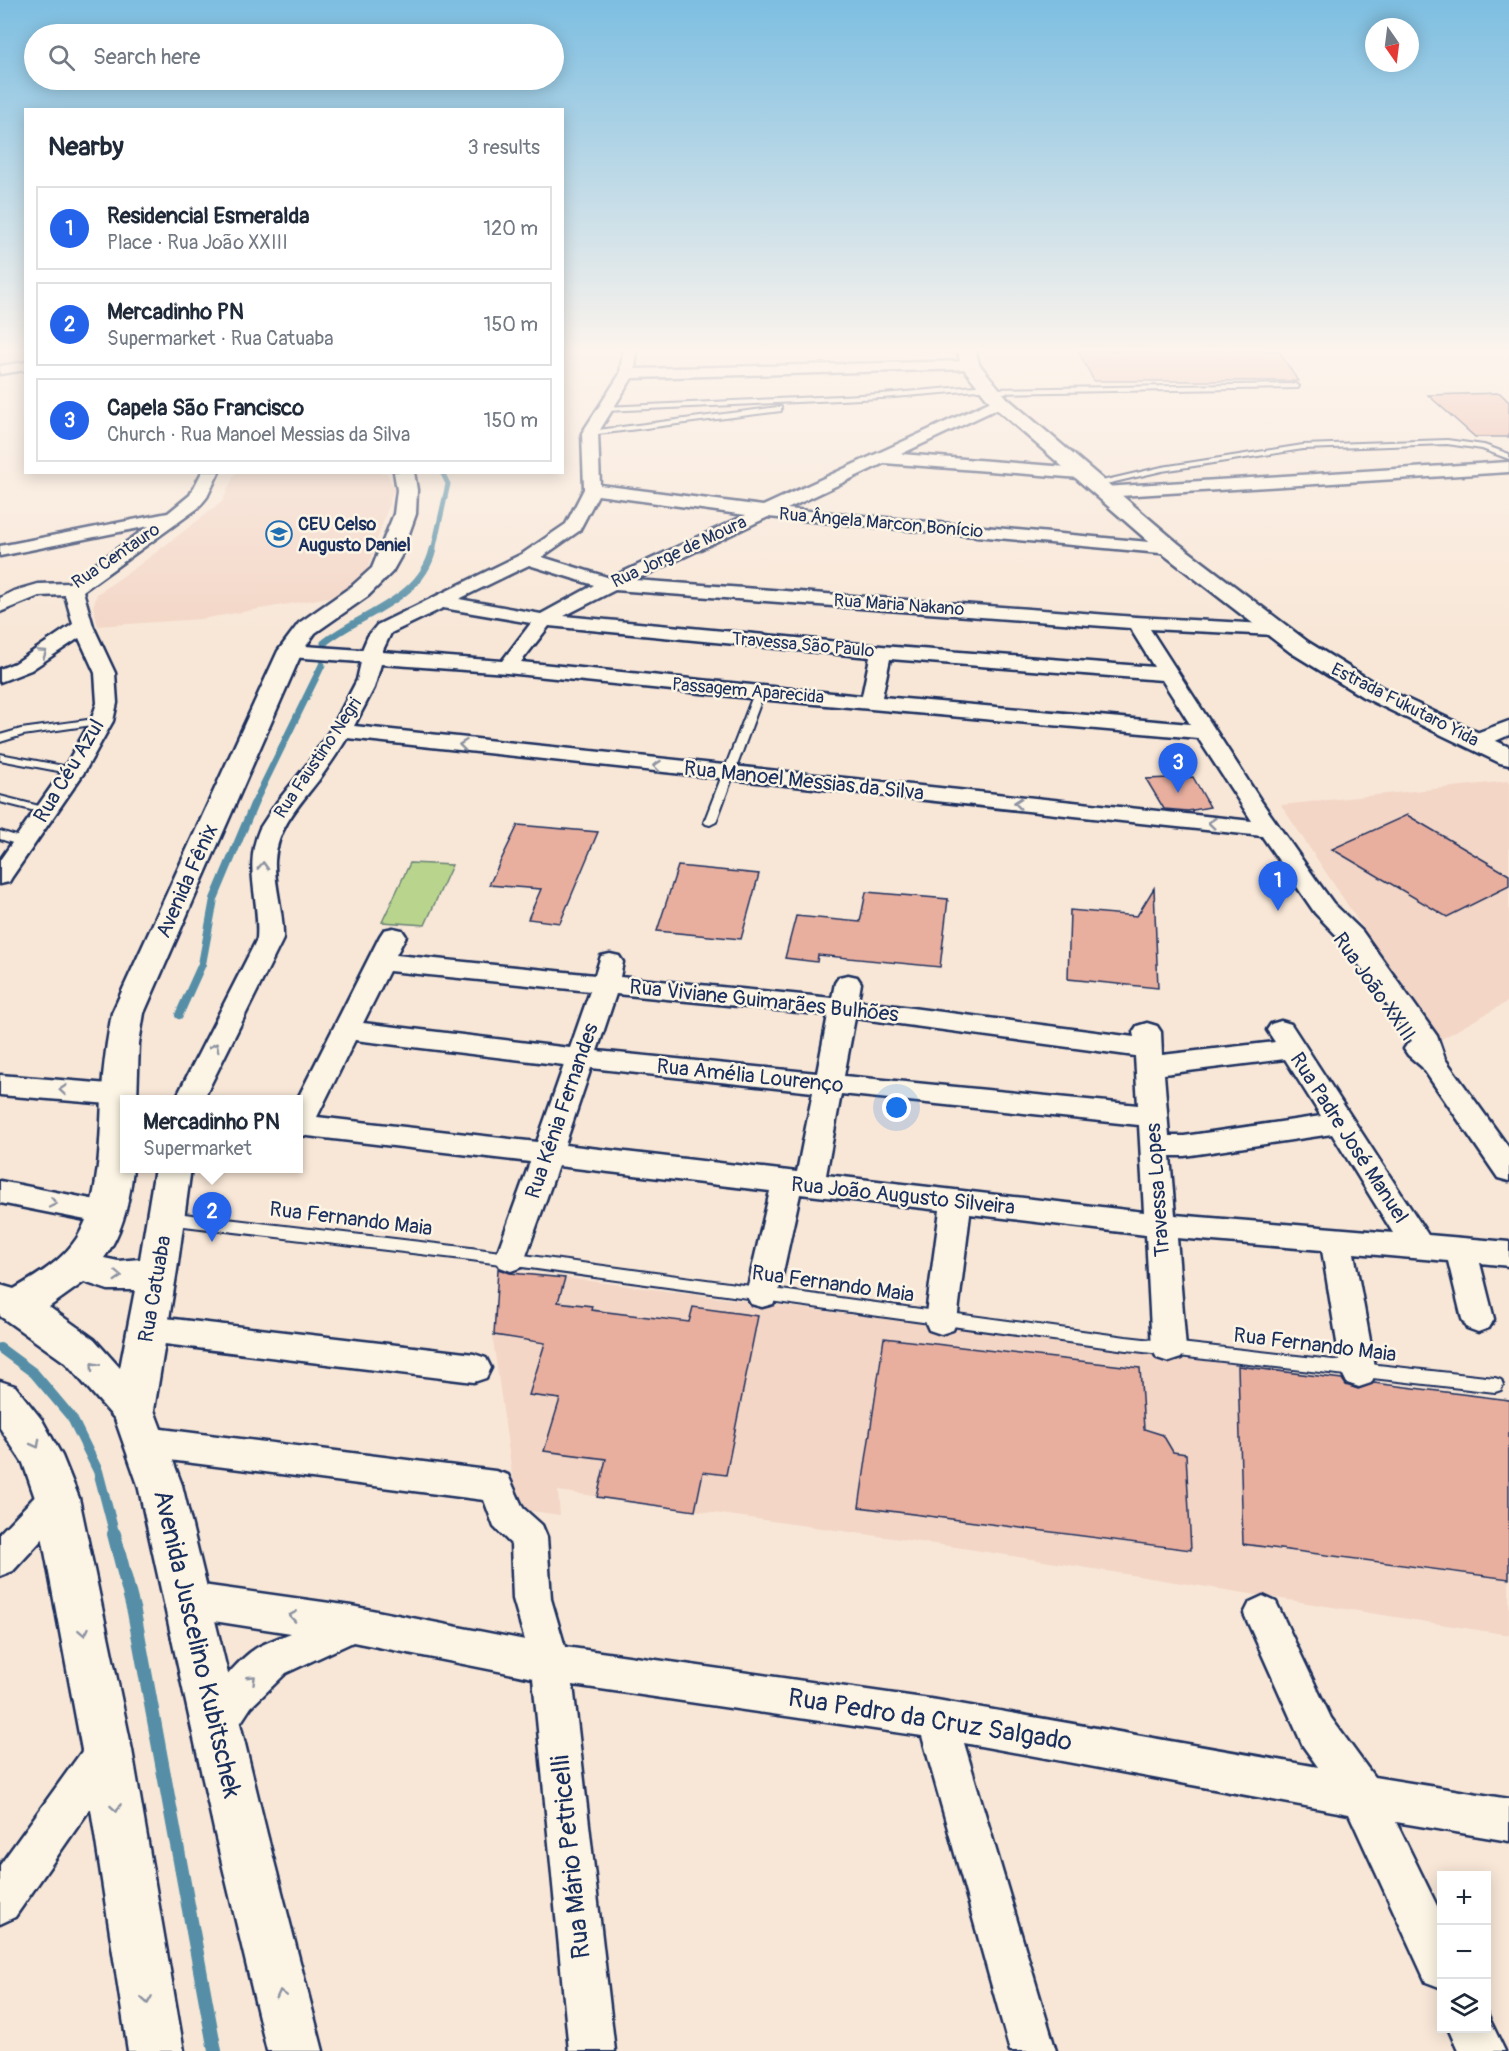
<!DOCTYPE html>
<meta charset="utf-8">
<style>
:root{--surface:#fff;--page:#f2f2f3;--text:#1f2937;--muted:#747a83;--line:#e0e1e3;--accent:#2563eb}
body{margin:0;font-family:Pangolin,sans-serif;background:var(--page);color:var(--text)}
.controls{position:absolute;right:18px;bottom:18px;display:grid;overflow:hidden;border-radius:0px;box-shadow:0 3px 15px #0003}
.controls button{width:54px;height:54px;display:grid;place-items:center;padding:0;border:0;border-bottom:2px solid var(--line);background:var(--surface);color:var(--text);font:30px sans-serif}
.compass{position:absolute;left:1365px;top:18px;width:54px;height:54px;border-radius:50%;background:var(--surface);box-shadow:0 3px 15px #0003;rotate:166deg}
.you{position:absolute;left:897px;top:1108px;width:21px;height:21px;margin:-15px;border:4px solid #fff;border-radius:50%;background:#1a73e8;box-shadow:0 0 0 9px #1a73e833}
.badge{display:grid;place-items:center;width:39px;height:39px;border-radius:50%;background:var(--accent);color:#fff;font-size:20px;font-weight:700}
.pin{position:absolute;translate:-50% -50px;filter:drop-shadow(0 2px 3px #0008)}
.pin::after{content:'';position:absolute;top:32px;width:21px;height:18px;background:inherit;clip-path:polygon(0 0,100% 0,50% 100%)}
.popup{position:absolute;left:120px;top:1095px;width:183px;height:78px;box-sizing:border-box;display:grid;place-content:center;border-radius:0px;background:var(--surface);filter:drop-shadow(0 2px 4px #0005);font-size:20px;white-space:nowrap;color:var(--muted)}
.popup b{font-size:22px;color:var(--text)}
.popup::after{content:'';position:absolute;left:50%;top:100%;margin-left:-12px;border:12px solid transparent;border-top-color:var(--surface)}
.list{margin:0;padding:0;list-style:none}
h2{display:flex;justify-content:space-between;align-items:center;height:78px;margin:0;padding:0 24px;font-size:26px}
h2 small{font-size:20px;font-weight:400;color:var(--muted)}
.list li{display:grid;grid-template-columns:39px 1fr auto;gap:18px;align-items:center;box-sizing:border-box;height:84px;margin:0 12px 12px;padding:0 12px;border:2px solid var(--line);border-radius:0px}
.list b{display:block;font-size:22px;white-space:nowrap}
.list p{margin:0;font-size:20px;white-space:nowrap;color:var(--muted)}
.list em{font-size:20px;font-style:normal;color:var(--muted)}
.icon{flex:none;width:33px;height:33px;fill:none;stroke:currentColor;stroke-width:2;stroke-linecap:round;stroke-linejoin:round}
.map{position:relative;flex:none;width:1509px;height:2051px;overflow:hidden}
.search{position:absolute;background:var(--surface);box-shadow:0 3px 15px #0003;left:24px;top:24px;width:540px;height:66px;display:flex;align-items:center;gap:15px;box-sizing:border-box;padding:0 21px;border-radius:33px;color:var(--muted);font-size:22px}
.panel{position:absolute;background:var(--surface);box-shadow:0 3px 15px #0003;left:24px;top:108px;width:540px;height:366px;border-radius:0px}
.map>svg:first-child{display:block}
</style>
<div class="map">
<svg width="1509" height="2051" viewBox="0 0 1509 2051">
<rect width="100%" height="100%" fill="#f8e7d7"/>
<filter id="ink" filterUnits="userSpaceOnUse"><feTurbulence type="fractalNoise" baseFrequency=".0167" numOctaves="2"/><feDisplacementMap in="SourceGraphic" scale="12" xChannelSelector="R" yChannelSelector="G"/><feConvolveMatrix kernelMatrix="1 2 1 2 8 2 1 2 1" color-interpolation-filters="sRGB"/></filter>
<g filter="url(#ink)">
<g fill="#f3d6c6">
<polygon points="0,349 25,349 25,361 0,365"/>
<polygon points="235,473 387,473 394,489 367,570 336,596 201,619 98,626 93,606 97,594 138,566 222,502"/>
<polygon points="1509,781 1509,1001 1438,1041 1281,805"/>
<polygon points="498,1269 1509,1400 1509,1635 949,1546 558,1491 560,1515 517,1509 493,1340"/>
</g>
<polygon fill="#b9d58d" stroke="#6a8276" stroke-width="1.5" points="410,863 452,865 425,925 382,922"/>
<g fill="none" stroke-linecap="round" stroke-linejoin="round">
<polyline stroke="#558ea6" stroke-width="5" points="433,551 448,484 442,472"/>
<g stroke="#558ea6" stroke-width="7">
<path d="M 324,643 C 359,614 422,600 433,549"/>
<polyline points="253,806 322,665"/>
</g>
<polyline stroke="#558ea6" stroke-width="8" points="179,1015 202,964 214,899 254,804"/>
<polyline stroke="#558ea6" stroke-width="10" points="0,1348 34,1373 72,1418 98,1471 115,1536"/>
<polyline stroke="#558ea6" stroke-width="14" points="114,1534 134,1612 215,2051"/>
</g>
<g fill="#e8af9f" stroke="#1b2f5e" stroke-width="1.5">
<polygon points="1078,351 1279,351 1298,381 1094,381"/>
<polygon points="1500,393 1509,402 1509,437 1475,437 1428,395"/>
<polygon points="1193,777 1210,807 1188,811 1164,809 1146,779"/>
<polygon points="1407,815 1509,875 1509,886 1447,917 1332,849"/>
<polygon points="518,825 598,832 560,923 528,919 541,889 489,885"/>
<polygon points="678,866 759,874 741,939 657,931"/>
<polygon points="1154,888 1158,988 1068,979 1070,910 1137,916"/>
<polygon points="866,892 948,899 940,967 818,955 817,962 785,958 796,916 860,922"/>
<polygon points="498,1269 510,1273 565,1278 558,1302 592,1306 591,1310 689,1322 693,1307 758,1316 726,1475 703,1472 695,1511 597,1497 606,1459 544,1451 560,1399 529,1395 545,1343 494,1335"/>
<polygon points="884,1338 1140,1368 1144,1429 1163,1435 1173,1452 1186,1454 1191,1550 859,1507"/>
<polygon points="1238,1366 1342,1379 1346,1385 1358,1389 1374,1383 1509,1400 1509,1579 1243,1544"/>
</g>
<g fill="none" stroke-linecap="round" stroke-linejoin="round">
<g stroke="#1b2f5e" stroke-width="4">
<g id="service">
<polygon points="1295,384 1299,386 1298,388 990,393 986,391 990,389"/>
<polygon points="987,385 990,385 990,389 882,398 605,411 601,409 605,407 882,394"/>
<polygon points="778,407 781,407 781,411 590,435 586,433 590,431"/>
<polygon points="1447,440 1484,445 1509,454 1509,459 1482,449 1447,444 1303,449 1162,471 1093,487 1089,484 1162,467 1303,445"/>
<polygon points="759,690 764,693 716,822 710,825 706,824 704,822 754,693"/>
<polygon points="102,718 106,719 106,723 23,735 0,742 0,735 21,729"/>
<polygon points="0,754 74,768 80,771 74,774 0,760"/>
<polygon points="0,796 51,809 53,811 47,814 0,802"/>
<polygon points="0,831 29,840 31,843 25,847 0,839"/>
<polygon points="167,1212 471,1248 1126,1337 1495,1378 1501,1380 1503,1385 1501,1390 1495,1392 1126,1350 471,1260 167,1224 162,1222 159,1218 162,1214"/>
</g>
</g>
<g stroke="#1b2f5e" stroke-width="5">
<g id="minor">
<path d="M 623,349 L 637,349 L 635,369 L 970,361 L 977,365 L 970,369 L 632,378 L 598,433 L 600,485 L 763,506 L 1000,397 L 1005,399 L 1008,402 L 1005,405 L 901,454 L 1080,468 L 1086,469 L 1088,473 L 1086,477 L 1080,478 L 884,463 L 787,509 L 1171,544 L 1177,545 L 1180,549 L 1177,553 L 1171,554 L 768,517 L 635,580 L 1136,617 L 1282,625 L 1285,629 L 1282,633 L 1275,635 L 1150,629 L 1261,801 L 1317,881 L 1333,903 L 1362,931 L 1437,1036 L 1445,1059 L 1509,1148 L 1509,1181 L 1498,1178 L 1422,1067 L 1408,1055 L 1404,1049 L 1408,1043 L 1412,1041 L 1344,943 L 1315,913 L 1262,836 L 347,738 C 338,753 328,767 318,781 C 299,805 277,828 275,861 C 274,887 284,912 283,939 L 203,1100 L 175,1100 L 257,939 C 260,898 243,868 260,828 L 277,802 L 309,762 L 333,726 L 357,680 L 361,662 L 290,657 L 283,655 L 280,651 L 283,647 L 290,645 L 362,650 L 368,636 L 377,625 L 522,554 L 566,524 L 584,489 L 582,433 L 620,374 ZM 598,495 L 746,515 L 610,578 L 542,557 L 579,531 ZM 529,565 L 594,585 L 541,614 L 459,599 ZM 615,590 L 1130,628 L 1154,667 L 881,646 L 564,616 ZM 443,608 L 531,623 L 502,661 L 382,652 L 391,633 ZM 549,626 L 870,657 L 862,696 L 521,662 ZM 890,659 L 1162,680 L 1190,724 L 882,697 ZM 381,664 L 507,673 L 759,699 L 1198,738 L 1252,821 L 354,726 L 374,688 Z"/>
<polygon points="26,362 26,370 0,374 0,366"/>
<polygon points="1509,462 1509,472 1103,497 1097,496 1095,492 1097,488 1103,487"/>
<polygon points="202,472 219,472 207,497 198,508 83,591 93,626 115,673 117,703 113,721 85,771 12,877 9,882 0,884 0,860 63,770 91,721 97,703 95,673 79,638 31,670 0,682 0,669 17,662 73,624 65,595 39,596 0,612 0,598 14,591 38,584 69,583 149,526 0,556 0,546 168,513 190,495"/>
<polygon points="1509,721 1509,735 1484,746 1476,747 1468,746 1465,741 1468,736"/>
<path d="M 393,928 L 402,930 L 406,936 L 396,955 L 595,975 L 601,956 L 610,954 L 619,956 L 623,962 L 620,977 L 832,998 L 835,983 L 839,977 L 848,975 L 857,977 L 861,983 L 858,1001 L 1134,1037 L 1133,1032 L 1137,1026 L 1147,1023 L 1157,1026 L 1161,1032 L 1162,1055 L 1275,1042 L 1267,1030 L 1271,1024 L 1281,1021 L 1291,1024 L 1428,1235 L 1509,1242 L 1509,1266 L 1480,1263 L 1494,1319 L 1489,1328 L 1478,1332 L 1467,1328 L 1462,1319 L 1448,1261 L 1354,1253 L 1376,1373 L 1371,1383 L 1359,1387 L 1347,1383 L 1342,1373 L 1322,1250 L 1177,1238 L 1186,1349 L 1181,1358 L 1169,1362 L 1157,1358 L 1152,1349 L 1146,1235 L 970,1214 L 957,1321 L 953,1330 L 941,1334 L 929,1330 L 925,1321 L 940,1210 L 800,1194 L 778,1295 L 773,1304 L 762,1307 L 751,1304 L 746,1295 L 770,1191 L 558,1166 L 522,1267 L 511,1271 L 500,1267 L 495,1259 L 530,1162 L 299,1135 L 297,1100 L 380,936 L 384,930 ZM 389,971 L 590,991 L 570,1048 L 363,1023 ZM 616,994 L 828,1015 L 817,1073 L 597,1051 ZM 855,1018 L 1135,1056 L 1138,1105 L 844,1076 ZM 355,1040 L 564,1065 L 537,1142 L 317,1117 ZM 1285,1059 L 1321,1116 L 1184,1136 L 1169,1136 L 1164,1074 ZM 591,1068 L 813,1092 L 797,1172 L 565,1145 ZM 841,1094 L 1139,1125 L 1144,1212 L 826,1175 ZM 1332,1134 L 1393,1233 L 1175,1215 L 1170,1156 L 1184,1156 Z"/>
<polygon points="0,1075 121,1085 131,1088 135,1095 132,1100 125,1100 125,1104 121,1105 0,1095"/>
<polygon points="0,1181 106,1202 117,1205 121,1213 117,1221 106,1224 0,1203"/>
<polygon points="148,1316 474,1354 486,1358 491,1368 486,1378 474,1382 148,1342 136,1338 132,1329 136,1320"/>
<path d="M 146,1427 L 495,1471 L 508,1475 L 523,1508 L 542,1525 L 547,1537 L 551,1599 L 565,1647 L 937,1700 L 1318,1767 L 1303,1746 L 1244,1614 L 1250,1602 L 1263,1596 L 1276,1602 L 1331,1718 L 1374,1777 L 1509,1799 L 1509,1841 L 1396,1822 L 1442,1916 L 1442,1988 L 1426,1982 L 1349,1814 L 964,1743 L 1056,2051 L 1010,2051 L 922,1736 L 573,1685 L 615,2051 L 569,2051 L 533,1678 L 353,1642 L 286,1673 L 251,1707 L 230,1739 L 216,1745 L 202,1739 L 196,1725 C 206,1700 236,1659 260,1646 C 270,1641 281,1637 291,1633 L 188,1617 L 175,1612 L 169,1600 L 175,1588 L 188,1583 L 351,1606 L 525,1640 L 513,1599 L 511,1544 L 494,1527 L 484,1500 L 146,1457 L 134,1452 L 129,1442 L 134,1432 Z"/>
<polygon points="57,1482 70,1487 75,1498 70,1509 13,1571 0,1576 0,1533 44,1487"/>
<polygon points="107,1730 121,1736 127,1750 121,1764 15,1917 0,1924 0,1865 93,1736"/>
<polygon points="1486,2012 1505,2051 1458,2051 1448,2028 1486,2028"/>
</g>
</g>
<g stroke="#1b2f5e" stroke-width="5">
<g id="tertiary">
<polygon points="957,349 975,349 979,364 1007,398 1179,544 1308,642 1381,687 1509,747 1509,765 1500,763 1363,697 1290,652 1163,554 993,406 961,365"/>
<path d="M 394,472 L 414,472 L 417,490 L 416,514 L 401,556 L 392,572 L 368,596 L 315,633 L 302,652 L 144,1013 L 139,1043 L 137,1100 L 125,1100 L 125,1168 L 133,1168 C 130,1199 123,1233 104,1258 L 118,1261 L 140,1259 L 155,1168 L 191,1168 L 177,1270 L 154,1410 L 182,1485 L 267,1834 L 323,2051 L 267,2051 L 215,1834 L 138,1485 L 115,1419 L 66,1363 L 0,1316 L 0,1285 L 14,1289 C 38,1275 62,1261 77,1238 C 103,1198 100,1123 103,1076 C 105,1055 108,1034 112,1013 L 278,651 L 299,623 L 352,586 L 372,568 L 394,514 L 397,490 ZM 84,1282 L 108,1290 L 135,1290 L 120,1368 L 94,1339 L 49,1307 Z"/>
<polygon points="0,1381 15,1386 42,1420 62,1456 79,1498 132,1750 184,2051 128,2051 82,1750 35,1498 23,1463 0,1428"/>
</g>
</g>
<use href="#service" fill="#fcf5e5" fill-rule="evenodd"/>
<use href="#minor" fill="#fcf5e5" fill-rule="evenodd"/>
<use href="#tertiary" fill="#fcf5e5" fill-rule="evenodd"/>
</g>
<defs><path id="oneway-chevron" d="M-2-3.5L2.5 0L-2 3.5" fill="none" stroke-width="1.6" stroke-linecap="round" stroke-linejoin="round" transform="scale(1.5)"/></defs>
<g stroke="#8c92a2">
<use href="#oneway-chevron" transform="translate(43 653) rotate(-34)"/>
<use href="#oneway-chevron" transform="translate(463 745) rotate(-174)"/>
<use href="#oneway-chevron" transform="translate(657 766) rotate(-174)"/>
<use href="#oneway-chevron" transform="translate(1018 803) rotate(-174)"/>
<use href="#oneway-chevron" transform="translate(1212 823) rotate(-174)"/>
<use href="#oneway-chevron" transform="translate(263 866) rotate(-88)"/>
<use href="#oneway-chevron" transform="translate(215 1047) rotate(-64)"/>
<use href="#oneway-chevron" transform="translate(63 1090) rotate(-175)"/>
<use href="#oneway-chevron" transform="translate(53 1203) rotate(12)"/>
<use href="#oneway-chevron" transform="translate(118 1276) rotate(3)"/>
<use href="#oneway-chevron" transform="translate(94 1366) rotate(-132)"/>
<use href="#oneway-chevron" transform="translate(36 1444) rotate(61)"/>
<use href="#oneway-chevron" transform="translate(293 1616) rotate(-171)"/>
<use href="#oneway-chevron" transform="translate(84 1632) rotate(79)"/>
<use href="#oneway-chevron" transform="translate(252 1679) rotate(-44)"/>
<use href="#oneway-chevron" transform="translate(116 1808) rotate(81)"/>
<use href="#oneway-chevron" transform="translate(281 1994) rotate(-104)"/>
<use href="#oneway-chevron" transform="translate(147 2000) rotate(81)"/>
</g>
</g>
<linearGradient id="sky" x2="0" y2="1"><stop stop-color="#7dbee1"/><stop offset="0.55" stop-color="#fcf4ed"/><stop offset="1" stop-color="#fcf4ed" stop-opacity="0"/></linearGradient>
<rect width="1509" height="636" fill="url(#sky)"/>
<defs>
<g id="school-ring" transform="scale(1.35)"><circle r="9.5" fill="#fcf5e5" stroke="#1f6fb2" stroke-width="1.5"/><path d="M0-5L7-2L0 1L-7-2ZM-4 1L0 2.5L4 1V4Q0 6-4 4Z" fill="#1f6fb2"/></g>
</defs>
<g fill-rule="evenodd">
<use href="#school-ring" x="279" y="534"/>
</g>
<g text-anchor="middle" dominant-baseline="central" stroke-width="5" stroke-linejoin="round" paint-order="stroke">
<g font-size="18" fill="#1b2f5e" stroke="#fcf5e5">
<text transform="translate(881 523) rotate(5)">Rua Ângela Marcon Bonício</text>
<text transform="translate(679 552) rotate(-25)">Rua Jorge de Moura</text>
<text transform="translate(116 556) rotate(-34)">Rua Centauro</text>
<text transform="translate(899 605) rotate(4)">Rua Maria Nakano</text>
<text transform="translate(803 645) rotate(5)">Travessa São Paulo</text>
<text transform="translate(748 691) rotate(5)">Passagem Aparecida</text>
<text transform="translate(1405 705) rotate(27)">Estrada Fukutaro Yida</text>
<text transform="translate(318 758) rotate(-56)">Rua Faustino Negri</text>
</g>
<g font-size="18" font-weight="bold" fill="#1b2f5e" stroke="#fcf5e5" text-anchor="start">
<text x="298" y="524">CEU Celso<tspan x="298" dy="21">Augusto Daniel</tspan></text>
</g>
<g font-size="21" fill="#1b2f5e" stroke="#fcf5e5">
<text transform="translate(69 771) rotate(-59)">Rua Céu Azul</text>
<text transform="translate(804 781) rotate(6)">Rua Manoel Messias da Silva</text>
<text transform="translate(187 881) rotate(-66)">Avenida Fênix</text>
<text transform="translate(1374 987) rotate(55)">Rua João XXIII</text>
<text transform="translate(764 1001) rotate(6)">Rua Viviane Guimarães Bulhões</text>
<text transform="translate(750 1076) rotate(6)">Rua Amélia Lourenço</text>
<text transform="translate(562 1111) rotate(-71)">Rua Kênia Fernandes</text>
<text transform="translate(1349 1138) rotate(57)">Rua Padre José Manuel</text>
<text transform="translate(1158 1190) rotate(-94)">Travessa Lopes</text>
<text transform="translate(903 1196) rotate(6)">Rua João Augusto Silveira</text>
<text transform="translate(351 1219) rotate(7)">Rua Fernando Maia</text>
<text transform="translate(833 1284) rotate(8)">Rua Fernando Maia</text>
<text transform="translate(155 1289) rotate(-80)">Rua Catuaba</text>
<text transform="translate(1315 1345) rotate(7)">Rua Fernando Maia</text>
</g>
<g font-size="26" fill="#1b2f5e" stroke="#fcf5e5">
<text transform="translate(197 1644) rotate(77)">Avenida Juscelino Kubitschek</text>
<text transform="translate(930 1720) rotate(9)">Rua Pedro da Cruz Salgado</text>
<text transform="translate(571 1857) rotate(-96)">Rua Mário Petricelli</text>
</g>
</g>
</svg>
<div class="controls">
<button>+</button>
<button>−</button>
<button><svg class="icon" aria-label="layers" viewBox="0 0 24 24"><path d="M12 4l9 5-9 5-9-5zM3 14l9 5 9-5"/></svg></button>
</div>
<svg class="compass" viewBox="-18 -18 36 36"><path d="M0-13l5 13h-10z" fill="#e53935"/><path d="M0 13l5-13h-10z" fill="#747a83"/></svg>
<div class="you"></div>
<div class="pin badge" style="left:1278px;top:911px">1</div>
<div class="pin badge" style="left:212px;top:1242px">2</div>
<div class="popup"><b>Mercadinho PN</b>Supermarket</div>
<div class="pin badge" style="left:1178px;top:793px">3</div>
<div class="search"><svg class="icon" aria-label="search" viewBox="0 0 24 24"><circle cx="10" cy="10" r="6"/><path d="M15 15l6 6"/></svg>Search here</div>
<section class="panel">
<h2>Nearby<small>3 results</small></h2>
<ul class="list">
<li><span class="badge">1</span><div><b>Residencial Esmeralda</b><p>Place · Rua João XXIII</p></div><em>120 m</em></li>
<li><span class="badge">2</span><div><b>Mercadinho PN</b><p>Supermarket · Rua Catuaba</p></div><em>150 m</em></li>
<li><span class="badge">3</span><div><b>Capela São Francisco</b><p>Church · Rua Manoel Messias da Silva</p></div><em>150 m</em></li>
</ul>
</section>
</div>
